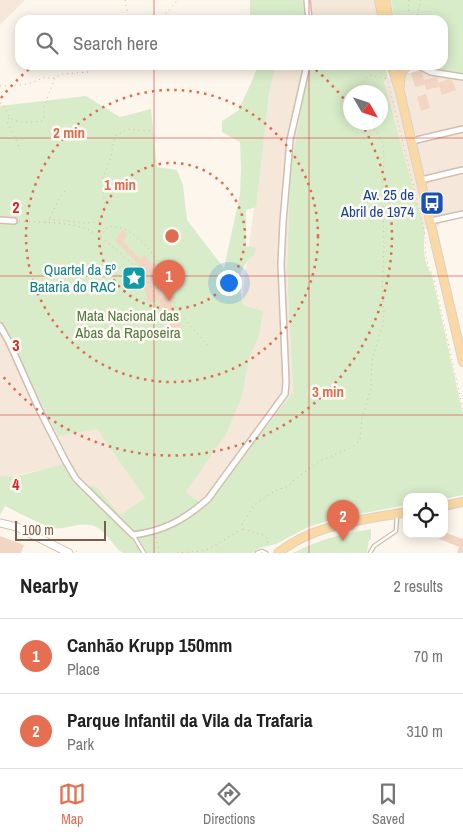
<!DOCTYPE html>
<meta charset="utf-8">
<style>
:root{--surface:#fff;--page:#f6f6f6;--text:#222;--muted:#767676;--line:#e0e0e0;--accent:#e76f51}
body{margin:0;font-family:"Archivo Narrow",sans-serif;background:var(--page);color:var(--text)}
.controls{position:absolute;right:15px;bottom:15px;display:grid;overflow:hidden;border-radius:10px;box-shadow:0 2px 12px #0003}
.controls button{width:45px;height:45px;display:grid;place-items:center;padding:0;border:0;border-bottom:1px solid var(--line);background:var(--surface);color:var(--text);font:25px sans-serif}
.compass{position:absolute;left:343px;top:85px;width:45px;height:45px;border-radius:50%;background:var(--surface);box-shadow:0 2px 12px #0003;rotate:129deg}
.scale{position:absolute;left:15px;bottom:12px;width:91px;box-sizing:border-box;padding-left:5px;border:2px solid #7a5c4d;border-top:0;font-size:14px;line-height:18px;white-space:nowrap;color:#7a5c4d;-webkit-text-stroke:4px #fffaf3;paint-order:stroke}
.you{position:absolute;left:228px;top:282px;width:18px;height:18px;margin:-12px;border:4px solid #fff;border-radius:50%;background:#1a73e8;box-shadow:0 0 0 8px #1a73e833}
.badge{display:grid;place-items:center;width:32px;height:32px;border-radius:50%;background:var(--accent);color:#fff;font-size:16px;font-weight:700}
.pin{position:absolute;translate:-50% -41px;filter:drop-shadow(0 1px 2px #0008)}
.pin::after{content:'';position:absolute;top:26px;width:18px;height:15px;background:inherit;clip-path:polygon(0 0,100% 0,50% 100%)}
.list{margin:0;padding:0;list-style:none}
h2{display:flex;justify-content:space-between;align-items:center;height:65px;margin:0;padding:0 20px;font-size:21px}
h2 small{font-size:16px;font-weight:400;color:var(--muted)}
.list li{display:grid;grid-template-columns:32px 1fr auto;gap:15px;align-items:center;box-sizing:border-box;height:75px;padding:0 20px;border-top:1px solid var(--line)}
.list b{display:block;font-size:19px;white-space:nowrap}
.list p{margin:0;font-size:16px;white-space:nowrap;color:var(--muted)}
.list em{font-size:16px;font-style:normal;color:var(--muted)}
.icon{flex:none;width:28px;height:28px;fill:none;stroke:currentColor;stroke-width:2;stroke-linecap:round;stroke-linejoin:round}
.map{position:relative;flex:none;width:463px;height:553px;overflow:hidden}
.search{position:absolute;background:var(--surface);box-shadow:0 2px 12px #0003;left:15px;right:15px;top:15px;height:55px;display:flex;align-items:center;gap:12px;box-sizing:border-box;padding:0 18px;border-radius:15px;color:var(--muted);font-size:19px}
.sheet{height:215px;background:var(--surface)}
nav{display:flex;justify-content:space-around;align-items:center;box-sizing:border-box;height:70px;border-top:1px solid var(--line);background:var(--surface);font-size:14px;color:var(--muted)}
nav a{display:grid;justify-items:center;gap:2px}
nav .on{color:var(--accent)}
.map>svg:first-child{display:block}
</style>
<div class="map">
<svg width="463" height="553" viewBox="0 0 463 553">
<rect width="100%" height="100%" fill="#fdf6ec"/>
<g fill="#f5e8da">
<polygon points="0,0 25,0 0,25"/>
<polygon points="295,0 391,0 395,20 295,20"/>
<polygon points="273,65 309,65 290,171 287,272 293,392 205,506 186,492 226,420"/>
<polygon points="425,65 430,65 440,70 463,73 463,217 441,222 439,226 424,229 384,80 420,70"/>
<polygon points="3,326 58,436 97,428 145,498 120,515 97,487 73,483 63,464 33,472 6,477 0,476 0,331"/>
</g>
<g fill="#d8ecc9" fill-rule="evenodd">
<polygon points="250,0 302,0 305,20 250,20"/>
<polygon points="391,0 463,0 463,73 440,70 430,65 443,65 443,20 395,20"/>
<path d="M 258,65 L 275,65 L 269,94 L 256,207 L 246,210 L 246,246 L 256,248 L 254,255 C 236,270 239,284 243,305 L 263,311 L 259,336 L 249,358 L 242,396 L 226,434 L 186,492 L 205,506 L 293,392 L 287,272 L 290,171 L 309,65 L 385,65 L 388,79 L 384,81 L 425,232 C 423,246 423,263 432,275 L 463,414 L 463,495 L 444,499 L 444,497 L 407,497 L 407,505 L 337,518 L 308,527 L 276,544 L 262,547 L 252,553 L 123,553 C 114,548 107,532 96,527 C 81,520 68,530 54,528 C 46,527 15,511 5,506 L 0,515 L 0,476 C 21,478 43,469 63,464 L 73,483 L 97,487 L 120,515 L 145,498 L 97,429 L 58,436 L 3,326 L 0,331 L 0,106 L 86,96 L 120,117 L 151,109 L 157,167 L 177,170 L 183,185 L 187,220 L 224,268 L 240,194 L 241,169 L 240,142 L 222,132 L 222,121 L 238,111 L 252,81 ZM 350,92 L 380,92 L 380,122 L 350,122 Z"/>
<path d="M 371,529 L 371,540 L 369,540 L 367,553 L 293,553 C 321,539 341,534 371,529 Z"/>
</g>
<g fill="#f3d5c3">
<polygon points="419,71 422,72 425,85 415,87 411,73"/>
<polygon points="437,77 439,87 426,90 424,80"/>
<polygon points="449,79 452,80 456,90 442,95 438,83"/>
<polygon points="426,94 430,108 421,111 417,97"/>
<polygon points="122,230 127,234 123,241 140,259 145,255 152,265 155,263 161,270 162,275 160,276 167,295 170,294 173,299 170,320 176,320 180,322 180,327 178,332 173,333 169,332 170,322 165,308 160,308 159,300 148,303 145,291 132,275 140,266 115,240"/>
<polygon points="444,532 462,539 463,537 463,553 457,553 459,547 430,535 444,534"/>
<polygon points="0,536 24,545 21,553 0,553"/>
</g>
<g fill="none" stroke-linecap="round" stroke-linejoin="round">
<g stroke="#d1beb0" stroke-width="5">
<g id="lane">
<polyline points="133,535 144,553"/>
<polyline points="257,553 262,551 266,553"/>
<polyline points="370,553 374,546 396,531 397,515"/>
</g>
</g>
<g stroke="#d1beb0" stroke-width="8">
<g id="street">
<polyline points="307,0 309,20"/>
<polyline points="417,65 431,72 463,77"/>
<polyline points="412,141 463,129"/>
<polyline points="421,180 463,170"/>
<polyline points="0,220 14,221"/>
<polyline points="431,221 463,214"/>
<path d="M 0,326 L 9,342 L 39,409 L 66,462 L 76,479 L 133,535 C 164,531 184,520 208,499 L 285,394 L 286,382 L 281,264 L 283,222 L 290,140 L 307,65"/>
</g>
</g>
<g stroke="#d6c0b0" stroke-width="9">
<polyline id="secondary" points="0,523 17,527 69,553"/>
</g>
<g stroke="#dad1cd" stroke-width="10">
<g id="primary">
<polyline points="379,0 383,20"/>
<polyline points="385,0 389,20"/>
<polyline points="391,65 400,92 463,362"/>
<path d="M 400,85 C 400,76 401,71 408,65"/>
<polyline points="444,506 463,502"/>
<path d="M 278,553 C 314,524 362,520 407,512"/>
</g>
</g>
<g stroke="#d9b8a5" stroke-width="1" stroke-dasharray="1 4" stroke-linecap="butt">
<polyline points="125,0 128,16 126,20"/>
<polyline points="409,0 408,8 411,20"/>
<polyline points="158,20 168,12 177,0"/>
<polyline points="416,20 421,0"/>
<path d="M 388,82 L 426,238 C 424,250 426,265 433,275 L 463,409"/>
<polyline points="0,86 22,85 34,82 45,77 52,79 62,74 88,72 99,65"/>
<path d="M 362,92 C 362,86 364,78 370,75 L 388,79"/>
<path d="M 0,103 C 7,107 5,111 9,116 C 15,125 33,122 42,121 L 44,116 L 44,107 L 55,78"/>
<polyline points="9,118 7,122 14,135 20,150"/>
<polyline points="50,218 59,198 66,190"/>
<path d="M 19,221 C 41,222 63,222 84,228 C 99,232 143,271 150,285 C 154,292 155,300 156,307"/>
<polyline points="45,223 50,219 86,223 97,222 103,216 105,206 102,181 110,160 115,136 127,129 151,131"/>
<path d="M 100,236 L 109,226 C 113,227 117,227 121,228 C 140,233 164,266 170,284 C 173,294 174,305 179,314 L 210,347"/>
<polyline points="243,529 263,535 268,539 267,547"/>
<polyline points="156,537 159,553"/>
<polyline points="76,551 80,553"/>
<polyline points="177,553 200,551 209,549 242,529 242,524 254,505 275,491 288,486 294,480 320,461 352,447 360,440 362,418 371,389 372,360 383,324 384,312 382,294 384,246 382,182 384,160 383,143 376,131 366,122"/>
</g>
<use href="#lane" stroke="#fff" stroke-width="2.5"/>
<use href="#street" stroke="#fff" stroke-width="5"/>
<use href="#secondary" stroke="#fff" stroke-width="7"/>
<use href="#primary" stroke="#fbd9a5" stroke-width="8"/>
</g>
<path fill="none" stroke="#d62828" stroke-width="1" stroke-opacity="0.55" d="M 154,0 L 154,20M 309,0 L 309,20M 154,65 L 154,553M 309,65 L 309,553M 0,138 L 463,138M 0,276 L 463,276M 0,415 L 463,415"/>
<g fill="none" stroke="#dc6d51" stroke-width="2.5" stroke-dasharray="2.5 5">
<circle cx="172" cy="236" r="73"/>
<circle cx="172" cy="236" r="146"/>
<path d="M1 98A220 220 0 0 1 34 65M132 20A220 220 0 0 1 212 20M310 65A220 220 0 0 1 350 107M361 123A220 220 0 0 1 1 374"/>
</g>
<defs>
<g id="bus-square" transform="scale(1.25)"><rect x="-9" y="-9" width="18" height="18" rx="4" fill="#1a4fb4" stroke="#fffaf3"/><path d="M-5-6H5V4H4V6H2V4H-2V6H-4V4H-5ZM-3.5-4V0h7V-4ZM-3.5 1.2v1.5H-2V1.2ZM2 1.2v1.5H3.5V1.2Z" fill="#fff"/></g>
<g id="sight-square" transform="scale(1.25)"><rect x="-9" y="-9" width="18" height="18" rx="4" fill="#0f9aa8" stroke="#fffaf3"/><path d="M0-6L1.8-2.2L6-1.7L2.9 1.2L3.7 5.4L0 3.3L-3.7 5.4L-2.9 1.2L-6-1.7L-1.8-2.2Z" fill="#fff"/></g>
</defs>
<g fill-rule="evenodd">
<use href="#bus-square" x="432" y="203"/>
<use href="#sight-square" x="134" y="278"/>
</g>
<g text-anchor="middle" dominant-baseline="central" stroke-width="5" stroke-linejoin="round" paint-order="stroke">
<g font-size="15" fill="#164399" stroke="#fffaf3" text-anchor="end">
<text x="414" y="194">Av. 25 de<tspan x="414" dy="17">Abril de 1974</tspan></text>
</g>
<g font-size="15" fill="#0d838f" stroke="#fffaf3" text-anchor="end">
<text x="116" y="269">Quartel da 5º<tspan x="116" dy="17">Bataria do RAC</tspan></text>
</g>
<g font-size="15" fill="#537a41" stroke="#fffaf3">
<text x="128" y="315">Mata Nacional das<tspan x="128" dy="17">Abas da Raposeira</tspan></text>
</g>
</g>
<g font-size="16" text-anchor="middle" font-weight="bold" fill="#d62828" stroke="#fffaf3" stroke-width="5" stroke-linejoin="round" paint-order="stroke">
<text x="16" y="213">2</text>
<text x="16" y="351">3</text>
<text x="16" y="490">4</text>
</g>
<circle cx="172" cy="236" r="8" fill="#dc6d51" stroke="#fffaf3" stroke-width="2.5"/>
<g font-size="15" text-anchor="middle" font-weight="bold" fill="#dc6d51" stroke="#fffaf3" stroke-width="5" stroke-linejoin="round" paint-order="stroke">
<text x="69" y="138">2 min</text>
<text x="120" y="190">1 min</text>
<text x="328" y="397">3 min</text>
</g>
</svg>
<div class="controls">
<button><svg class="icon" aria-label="locate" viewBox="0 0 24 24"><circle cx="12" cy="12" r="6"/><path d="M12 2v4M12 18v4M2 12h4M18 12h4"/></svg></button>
</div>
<svg class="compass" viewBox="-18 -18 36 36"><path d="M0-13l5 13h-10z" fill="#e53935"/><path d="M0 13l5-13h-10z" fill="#767676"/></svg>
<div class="scale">100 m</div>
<div class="you"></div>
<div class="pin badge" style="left:169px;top:301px">1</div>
<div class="pin badge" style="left:343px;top:541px">2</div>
<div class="search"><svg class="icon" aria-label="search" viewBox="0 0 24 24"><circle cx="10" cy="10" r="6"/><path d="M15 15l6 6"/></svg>Search here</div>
</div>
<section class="sheet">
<h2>Nearby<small>2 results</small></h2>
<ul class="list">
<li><span class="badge">1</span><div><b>Canhão Krupp 150mm</b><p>Place</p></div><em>70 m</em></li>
<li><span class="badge">2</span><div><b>Parque Infantil da Vila da Trafaria</b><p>Park</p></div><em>310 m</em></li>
</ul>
</section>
<nav>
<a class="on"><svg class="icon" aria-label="map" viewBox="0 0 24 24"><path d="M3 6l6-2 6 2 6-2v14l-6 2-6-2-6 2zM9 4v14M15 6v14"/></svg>Map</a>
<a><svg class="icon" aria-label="directions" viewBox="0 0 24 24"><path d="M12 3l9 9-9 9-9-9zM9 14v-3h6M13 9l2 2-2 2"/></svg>Directions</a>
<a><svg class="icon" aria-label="saved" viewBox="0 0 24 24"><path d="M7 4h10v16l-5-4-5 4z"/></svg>Saved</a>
</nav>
